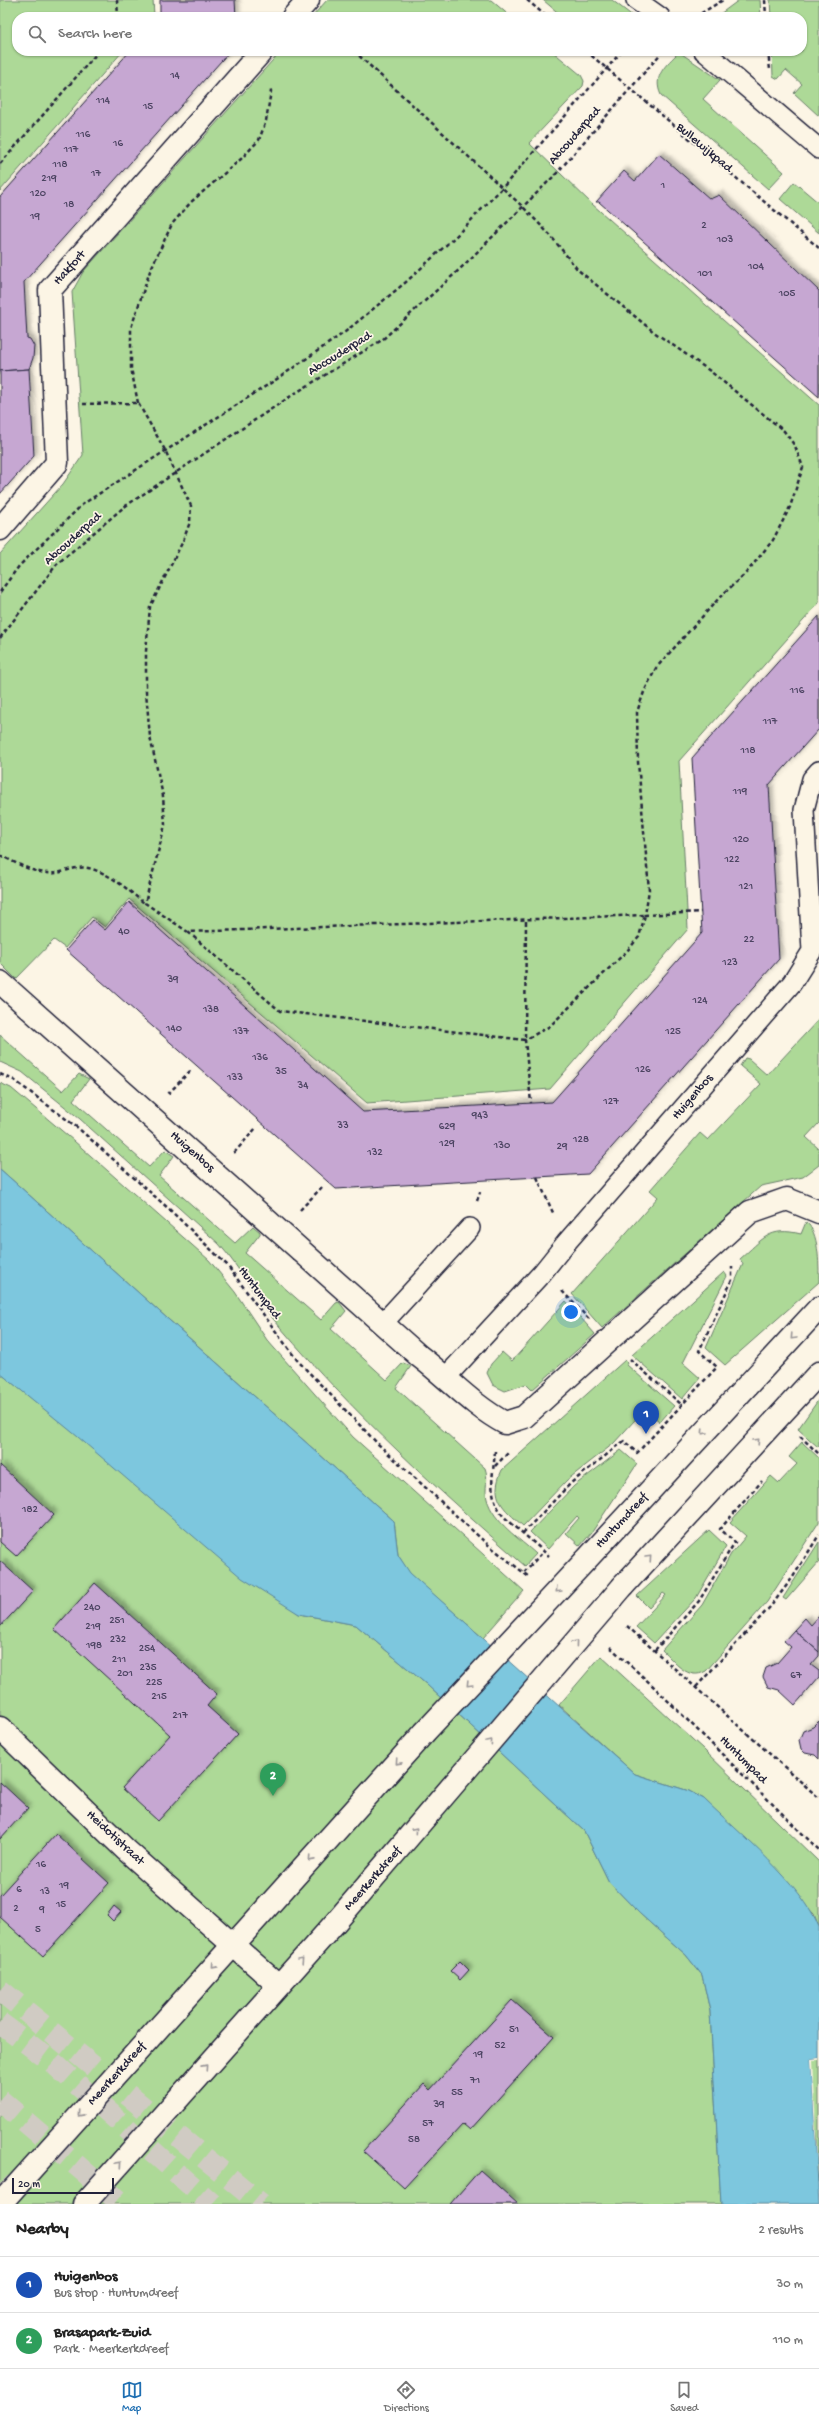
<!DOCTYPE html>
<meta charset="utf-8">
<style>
:root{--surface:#fff;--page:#f2f2f2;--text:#222;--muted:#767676;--line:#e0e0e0;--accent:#1f6fb2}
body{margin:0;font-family:"Gochi Hand",sans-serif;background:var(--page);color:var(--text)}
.scale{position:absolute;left:12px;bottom:10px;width:102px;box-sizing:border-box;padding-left:4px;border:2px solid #22223b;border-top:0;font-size:11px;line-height:14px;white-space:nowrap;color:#22223b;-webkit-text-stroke:3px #fcf5e5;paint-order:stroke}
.you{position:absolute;left:571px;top:1312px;width:14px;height:14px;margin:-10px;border:3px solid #fff;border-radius:50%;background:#1a73e8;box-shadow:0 0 0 6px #1a73e833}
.badge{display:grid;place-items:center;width:26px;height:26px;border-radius:50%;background:var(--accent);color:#fff;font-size:13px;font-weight:700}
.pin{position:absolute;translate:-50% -33px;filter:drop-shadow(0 1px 2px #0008)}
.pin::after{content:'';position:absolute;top:21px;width:14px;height:12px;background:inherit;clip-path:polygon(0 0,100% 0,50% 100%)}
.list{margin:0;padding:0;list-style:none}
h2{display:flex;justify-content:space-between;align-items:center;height:52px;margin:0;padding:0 16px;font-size:17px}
h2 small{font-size:13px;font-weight:400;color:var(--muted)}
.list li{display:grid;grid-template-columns:26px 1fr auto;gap:12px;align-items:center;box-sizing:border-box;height:56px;padding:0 16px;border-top:1px solid var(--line)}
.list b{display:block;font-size:15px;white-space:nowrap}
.list p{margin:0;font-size:13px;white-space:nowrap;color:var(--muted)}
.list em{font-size:13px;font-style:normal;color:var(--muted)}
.icon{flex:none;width:22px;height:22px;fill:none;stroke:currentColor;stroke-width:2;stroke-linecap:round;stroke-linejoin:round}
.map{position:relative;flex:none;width:819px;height:2204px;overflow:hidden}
.search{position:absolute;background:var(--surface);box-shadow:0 1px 3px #0004;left:12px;right:12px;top:12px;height:44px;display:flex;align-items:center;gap:10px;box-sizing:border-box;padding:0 14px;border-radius:16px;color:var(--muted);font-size:15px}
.sheet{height:164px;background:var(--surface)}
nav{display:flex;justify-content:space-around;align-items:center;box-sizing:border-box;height:56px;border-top:1px solid var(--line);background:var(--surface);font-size:11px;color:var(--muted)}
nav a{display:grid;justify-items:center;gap:2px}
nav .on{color:var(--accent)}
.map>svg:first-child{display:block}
</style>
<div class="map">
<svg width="819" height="2204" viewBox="0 0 819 2204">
<defs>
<filter id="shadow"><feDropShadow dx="3.5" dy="-3.5" stdDeviation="2" flood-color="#0004"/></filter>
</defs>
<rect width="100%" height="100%" fill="#fcf5e5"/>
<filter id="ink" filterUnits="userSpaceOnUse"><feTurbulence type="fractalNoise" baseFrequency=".025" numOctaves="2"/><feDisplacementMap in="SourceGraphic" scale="8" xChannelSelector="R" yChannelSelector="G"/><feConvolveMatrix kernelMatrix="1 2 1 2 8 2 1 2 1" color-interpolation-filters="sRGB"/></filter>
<g filter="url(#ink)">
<g fill="#add997" stroke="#687e69">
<polygon points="0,0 153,0 154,15 152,17 17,17 17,51 123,51 0,191"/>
<polygon points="327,0 491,0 511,17 312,17"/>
<polygon points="543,0 612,0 634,17 563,17"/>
<polygon points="739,0 760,0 761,17 716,17"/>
<polygon points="770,0 819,0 819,116 794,93 802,84 786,70 778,79 773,76 772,51 802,51 802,17 771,17"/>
<polygon points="281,51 552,51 581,75 584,81 583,86 529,143 592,204 819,405 819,603 679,761 688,929 550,1089 367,1103 129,899 105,927 92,917 65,948 54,940 16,979 0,963 0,554 63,484 83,455 72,292 83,272"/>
<path d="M 679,52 L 720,80 L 703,99 L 784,172 L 768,189 L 661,95 C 652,76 666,65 679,52 Z"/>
<polygon points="794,182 819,203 819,233 780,199"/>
<polygon points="819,1019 819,1123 806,1137 819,1149 819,1165 803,1177 761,1186 602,1328 572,1294 658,1197 650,1190 700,1133 708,1140 761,1084 740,1066 745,1058 749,1059 767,1075"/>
<path d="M 0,1035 L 63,1091 L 79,1074 L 89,1079 L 73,1100 L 149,1167 L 165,1150 L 174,1156 L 159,1176 L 235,1243 L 253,1226 L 260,1232 L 260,1234 L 245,1253 L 321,1320 L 336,1303 L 339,1302 L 346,1311 L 331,1329 L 387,1380 L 403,1363 L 411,1366 L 396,1388 L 485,1468 C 489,1478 484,1489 487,1499 C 493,1522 520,1539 536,1554 L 525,1566 C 437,1489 356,1416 280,1327 C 257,1301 242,1270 219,1244 L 80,1119 L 22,1072 L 0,1062 Z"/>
<polygon points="0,1083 11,1088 74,1141 209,1260 235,1292 267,1340 353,1437 524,1591 483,1638 409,1573 398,1555 394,1521 0,1169"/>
<path d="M 806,1222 C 819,1232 819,1263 819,1282 L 725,1365 L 706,1348 L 743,1264 L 740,1259 C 763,1239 769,1226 801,1234 Z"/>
<polygon points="724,1272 727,1276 683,1363 700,1378 682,1399 632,1355"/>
<polygon points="566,1301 595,1334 532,1390 526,1384 505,1391 493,1385 487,1373 491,1364 502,1352 512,1361"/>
<path d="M 625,1360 L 628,1363 L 627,1365 L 674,1406 L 660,1422 L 645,1409 L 613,1444 L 567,1480 L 523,1526 C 503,1508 489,1498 502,1470 Z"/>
<polygon points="0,1373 299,1614 356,1625 426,1684 584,1831 609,1882 639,1913 686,1955 702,1975 710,2011 721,2204 0,2204"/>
<polygon points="819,1399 819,1446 818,1447 798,1429"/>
<path d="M 802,1442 L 819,1458 L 819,1522 L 767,1602 L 706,1671 C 688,1682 674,1661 662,1650 L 702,1605 L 731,1554 L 746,1536 L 730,1522 L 771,1476 L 779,1483 L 797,1464 L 789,1457 Z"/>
<polygon points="621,1450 637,1464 592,1532 580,1546 566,1533 579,1518 577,1516 548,1549 530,1532 574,1486"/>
<polygon points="709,1530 726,1546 696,1598 654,1643 636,1627 666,1595 663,1593 649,1608 637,1596"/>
<polygon points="819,1542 819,1562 786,1600 783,1598"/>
<polygon points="601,1656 703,1749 819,1862 819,1927 814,1914 704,1799 689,1791 635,1774 559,1705"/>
<polygon points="819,2058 819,2182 811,2059"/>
</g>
<path fill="#7dc7de" stroke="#59859d" d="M 0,1169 L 394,1521 L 398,1555 L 410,1573 L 635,1774 L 689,1791 L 704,1799 C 738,1832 803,1885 819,1927 L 819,2058 L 811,2059 L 819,2204 L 721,2204 L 710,2011 L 702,1975 L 686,1955 L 639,1913 L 609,1882 L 584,1831 L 426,1684 L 356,1625 L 299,1614 L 242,1578 L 78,1437 L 0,1373 Z"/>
<polygon fill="#fcf5e5" points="819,2058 819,2060 813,2060 818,2182 811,2059"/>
<g fill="#c6a7d2" stroke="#22223b" filter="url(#shadow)">
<polygon points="160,0 235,0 236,17 160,17"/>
<polygon points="130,51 230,51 24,282 27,338 30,339 34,346 33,358 29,369 0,371 0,197"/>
<polygon points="659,154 710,199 719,195 819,291 819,397 599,202 596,202 624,171 635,181"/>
<polygon points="29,369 34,456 0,494 0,371"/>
<polygon points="819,616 819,729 769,785 779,959 588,1174 336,1189 66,950 93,920 105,930 129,902 363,1112 552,1102 702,933 692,758"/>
<polygon points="0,1465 54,1515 16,1556 0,1542"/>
<polygon points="0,1561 33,1591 0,1627"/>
<polygon points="95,1583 217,1694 207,1706 238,1734 158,1821 122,1788 170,1735 54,1629"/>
<polygon points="819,1616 819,1652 794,1630 805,1618 811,1625"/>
<polygon points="794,1630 819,1652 819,1656 811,1665 819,1671 819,1677 795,1705 779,1690 768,1687 763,1677 766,1668 777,1663 791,1647 784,1641"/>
<polygon points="819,1721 819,1759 815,1755 805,1753 801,1749 799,1740 803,1731 813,1727"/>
<polygon points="0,1782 28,1808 0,1839"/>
<polygon points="56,1834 109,1883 43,1956 0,1917 0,1895"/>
<polygon points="114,1906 121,1912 113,1921 107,1915"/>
<polygon points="460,1961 469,1970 460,1980 450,1971"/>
<polygon points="512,2000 554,2037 470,2130 463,2124 404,2188 363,2151 424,2084 430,2090"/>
<polygon points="480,2170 518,2204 450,2204"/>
</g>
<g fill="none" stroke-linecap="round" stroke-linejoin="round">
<g stroke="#d0cbc3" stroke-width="22" stroke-dasharray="22 11" stroke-linecap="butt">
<polyline points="0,1990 261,2204"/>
<polyline points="0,2023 51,2061 212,2204"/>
<polyline points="0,2100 122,2204"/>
<polyline points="0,2184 23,2204"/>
</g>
<g stroke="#22223b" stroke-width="22">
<g id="lane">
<polyline points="636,0 660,17"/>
<polyline points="704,51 819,149"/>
<polyline points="383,1323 470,1228"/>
<polyline points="447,1376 542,1273 566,1243 792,983 812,951 804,810 812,779 819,771"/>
</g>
</g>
<g stroke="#22223b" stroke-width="25">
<g id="street">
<polyline points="293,17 308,0"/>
<polyline points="0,529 57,463 50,290 262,51"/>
<path d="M 0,982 L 419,1356 C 448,1378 473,1406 505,1423 L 524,1417 L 750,1212 L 787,1199 L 819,1212"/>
<polyline points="0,1728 126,1850 278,1985"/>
</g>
</g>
<g stroke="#22223b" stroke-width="25">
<g id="secondary">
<polyline points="585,1561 819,1308"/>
<polyline points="623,1586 819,1373"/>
<polyline points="0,2204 424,1733"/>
<polyline points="84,2204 335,1923 465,1771"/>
</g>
</g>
<g stroke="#22223b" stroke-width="2.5" stroke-dasharray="4 3" stroke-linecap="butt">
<polyline points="117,0 118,17"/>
<polyline points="527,0 547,17"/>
<polyline points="765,0 766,17"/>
<polyline points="695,17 723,0"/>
<polyline points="354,51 523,207 550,235 578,270 654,332 710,371 784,431 795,446 803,467 790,507 773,540 747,572 720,597 656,668 644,692 637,712 638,762 649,890 645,915 701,912"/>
<polyline points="586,51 819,248"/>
<polyline points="768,51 770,70"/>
<polyline points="0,164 99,51"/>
<polyline points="138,403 131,368 131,328 150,271 172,224 191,202 241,159 259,140 266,121 271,91 270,87"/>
<polyline points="83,404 138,403 165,450 191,506 190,522 183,541 150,607 146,651 146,692 150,737 163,796 165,825 145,903 188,932 645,915 639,937 627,951 550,1026 525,1040 531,1103"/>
<polyline points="0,592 19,566 83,504 280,377 345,332 406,282 456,236 503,187 622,51"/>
<polyline points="0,638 57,564 124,507 294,394 382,340 460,269 556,174 663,51"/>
<path d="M 0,855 C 18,864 36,875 57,873 C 67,871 77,866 88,868 C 110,873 127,889 144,903"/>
<polyline points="188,932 280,1011 525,1040 526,920"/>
<polyline points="0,1074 14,1080 78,1128 169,1209 227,1265 297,1360 378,1444 486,1543 529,1577"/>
<polyline points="168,1094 191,1070"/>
<polyline points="234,1153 256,1128"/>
<polyline points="537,1177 554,1215"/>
<polyline points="477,1201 480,1192"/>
<polyline points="300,1210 322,1187"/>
<polyline points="562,1291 589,1319"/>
<polyline points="630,1359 682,1405"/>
<polyline points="800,1438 801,1437 819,1454"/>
<path d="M 495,1451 C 493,1478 487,1492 503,1516 L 549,1556"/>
<polyline points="495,1466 508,1453"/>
<polyline points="523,1533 571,1483 624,1441 637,1453 717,1367 699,1351 732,1280 732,1267"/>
<polyline points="524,1572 544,1551"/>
<polyline points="627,1626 819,1798"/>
<polyline points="610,1647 652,1685 819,1850"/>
<polyline points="655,1650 699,1601 735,1542 720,1529 762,1481"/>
<polyline points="696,1687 771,1606 793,1577 819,1535"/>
</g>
<use href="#lane" stroke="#fcf5e5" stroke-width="19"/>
<use href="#street" stroke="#fcf5e5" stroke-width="22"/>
<use href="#secondary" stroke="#fcf5e5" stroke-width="22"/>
<g stroke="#22223b" stroke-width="25" stroke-linecap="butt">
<g id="secondary-bridge">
<polyline points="424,1733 585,1561"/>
<polyline points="465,1771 623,1586"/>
</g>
</g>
<use href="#secondary-bridge" stroke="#fcf5e5" stroke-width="22"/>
</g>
<defs><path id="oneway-chevron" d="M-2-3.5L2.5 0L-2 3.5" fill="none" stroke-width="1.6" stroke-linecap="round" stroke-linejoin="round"/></defs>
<g stroke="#9a9698">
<use href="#oneway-chevron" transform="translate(793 1337) rotate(133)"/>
<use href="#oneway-chevron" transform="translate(704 1432) rotate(133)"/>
<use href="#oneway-chevron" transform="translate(757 1441) rotate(-47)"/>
<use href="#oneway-chevron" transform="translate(649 1558) rotate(-47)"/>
<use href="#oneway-chevron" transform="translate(558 1590) rotate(134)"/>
<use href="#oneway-chevron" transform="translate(575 1643) rotate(-50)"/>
<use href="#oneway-chevron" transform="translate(469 1684) rotate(134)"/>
<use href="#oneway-chevron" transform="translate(490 1742) rotate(-50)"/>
<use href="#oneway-chevron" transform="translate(398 1762) rotate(132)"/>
<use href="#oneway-chevron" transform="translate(415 1830) rotate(-49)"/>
<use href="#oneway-chevron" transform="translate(311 1859) rotate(132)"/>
<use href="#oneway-chevron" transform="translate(301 1960) rotate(-47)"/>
<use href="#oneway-chevron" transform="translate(214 1966) rotate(132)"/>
<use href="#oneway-chevron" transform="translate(205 2067) rotate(-48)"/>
<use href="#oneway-chevron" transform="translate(80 2114) rotate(132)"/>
<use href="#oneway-chevron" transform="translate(119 2164) rotate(-48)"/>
</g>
</g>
<g text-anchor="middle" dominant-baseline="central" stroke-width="3.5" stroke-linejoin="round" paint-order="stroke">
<g font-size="11" fill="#4b4361">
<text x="175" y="76">14</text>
<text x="103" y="101">114</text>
<text x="148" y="107">15</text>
<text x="83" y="135">116</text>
<text x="118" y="144">16</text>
<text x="71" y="150">117</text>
<text x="60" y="165">118</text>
<text x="96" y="174">17</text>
<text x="49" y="179">219</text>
<text x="663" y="186">1</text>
<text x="38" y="194">120</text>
<text x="69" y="205">18</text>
<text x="35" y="217">19</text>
<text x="704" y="226">2</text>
<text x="725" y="240">103</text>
<text x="756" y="267">104</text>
<text x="705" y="274">101</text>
<text x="787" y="294">105</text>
<text x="797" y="691">116</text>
<text x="770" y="722">117</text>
<text x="748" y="751">118</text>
<text x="740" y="792">119</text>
<text x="741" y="840">120</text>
<text x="732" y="860">122</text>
<text x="746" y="887">121</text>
<text x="124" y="932">40</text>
<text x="749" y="940">22</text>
<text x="730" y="963">123</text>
<text x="173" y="980">39</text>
<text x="700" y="1001">124</text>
<text x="211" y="1010">138</text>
<text x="174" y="1029">140</text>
<text x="241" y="1032">137</text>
<text x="673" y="1032">125</text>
<text x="260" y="1058">136</text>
<text x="643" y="1070">126</text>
<text x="281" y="1072">35</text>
<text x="235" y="1078">133</text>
<text x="303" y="1086">34</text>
<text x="611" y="1102">127</text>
<text x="480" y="1116">943</text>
<text x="343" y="1126">33</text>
<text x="447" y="1127">629</text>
<text x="581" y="1140">128</text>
<text x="447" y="1144">129</text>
<text x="502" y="1146">130</text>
<text x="562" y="1147">29</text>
<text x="375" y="1153">132</text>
<text x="30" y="1510">182</text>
<text x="92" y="1608">240</text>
<text x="117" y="1621">251</text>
<text x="93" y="1627">219</text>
<text x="118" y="1640">232</text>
<text x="94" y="1646">198</text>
<text x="147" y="1649">254</text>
<text x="119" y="1660">211</text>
<text x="148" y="1668">235</text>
<text x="125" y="1674">201</text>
<text x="796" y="1676">67</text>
<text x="154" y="1683">225</text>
<text x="159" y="1697">215</text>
<text x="180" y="1716">217</text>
<text x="41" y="1865">16</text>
<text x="64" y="1886">19</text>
<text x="19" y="1890">6</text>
<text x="45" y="1892">13</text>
<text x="61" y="1905">15</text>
<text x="16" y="1909">2</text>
<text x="42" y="1910">9</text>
<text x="38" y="1930">5</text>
<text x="514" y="2030">51</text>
<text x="500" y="2046">52</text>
<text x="478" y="2055">19</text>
<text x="475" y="2081">71</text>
<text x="457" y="2093">55</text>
<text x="439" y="2105">39</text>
<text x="428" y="2124">57</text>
<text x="414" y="2140">58</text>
</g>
<g font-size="13" fill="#22223b" stroke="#fcf5e5">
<text transform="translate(575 136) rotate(-49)">Abcouderpad</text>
<text transform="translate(704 148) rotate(40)">Bullewijkpad</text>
<text transform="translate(70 268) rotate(-48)">Hakfort</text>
<text transform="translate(340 354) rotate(-32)">Abcouderpad</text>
<text transform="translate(73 539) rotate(-42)">Abcouderpad</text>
<text transform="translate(693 1097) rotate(-49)">Huigenbos</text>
<text transform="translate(192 1152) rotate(42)">Huigenbos</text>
<text transform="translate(259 1293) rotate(53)">Huntumpad</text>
<text transform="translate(622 1521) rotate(-47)">Huntumdreef</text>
<text transform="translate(743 1760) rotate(45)">Huntumpad</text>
<text transform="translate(115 1838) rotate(43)">Heidotistraat</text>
<text transform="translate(373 1879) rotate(-49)">Meerkerkdreef</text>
<text transform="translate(117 2074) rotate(-48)">Meerkerkdreef</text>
</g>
</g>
</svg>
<div class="scale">20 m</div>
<div class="you"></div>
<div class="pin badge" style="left:646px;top:1434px;background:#1a4fb4">1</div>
<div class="pin badge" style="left:273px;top:1796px;background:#2e9e5b">2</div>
<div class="search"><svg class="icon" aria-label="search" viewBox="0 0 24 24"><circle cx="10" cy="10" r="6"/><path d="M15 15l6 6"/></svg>Search here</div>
</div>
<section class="sheet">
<h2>Nearby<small>2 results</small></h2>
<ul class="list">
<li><span class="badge" style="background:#1a4fb4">1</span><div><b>Huigenbos</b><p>Bus stop · Huntumdreef</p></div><em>30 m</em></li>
<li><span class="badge" style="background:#2e9e5b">2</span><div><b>Brasapark-Zuid</b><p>Park · Meerkerkdreef</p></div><em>110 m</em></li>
</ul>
</section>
<nav>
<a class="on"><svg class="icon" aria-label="map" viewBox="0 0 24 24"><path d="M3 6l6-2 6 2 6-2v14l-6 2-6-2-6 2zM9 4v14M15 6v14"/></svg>Map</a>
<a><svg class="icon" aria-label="directions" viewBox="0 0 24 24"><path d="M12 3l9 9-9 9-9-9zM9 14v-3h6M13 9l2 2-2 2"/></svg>Directions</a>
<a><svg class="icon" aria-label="saved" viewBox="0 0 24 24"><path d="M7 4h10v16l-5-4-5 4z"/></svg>Saved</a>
</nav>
